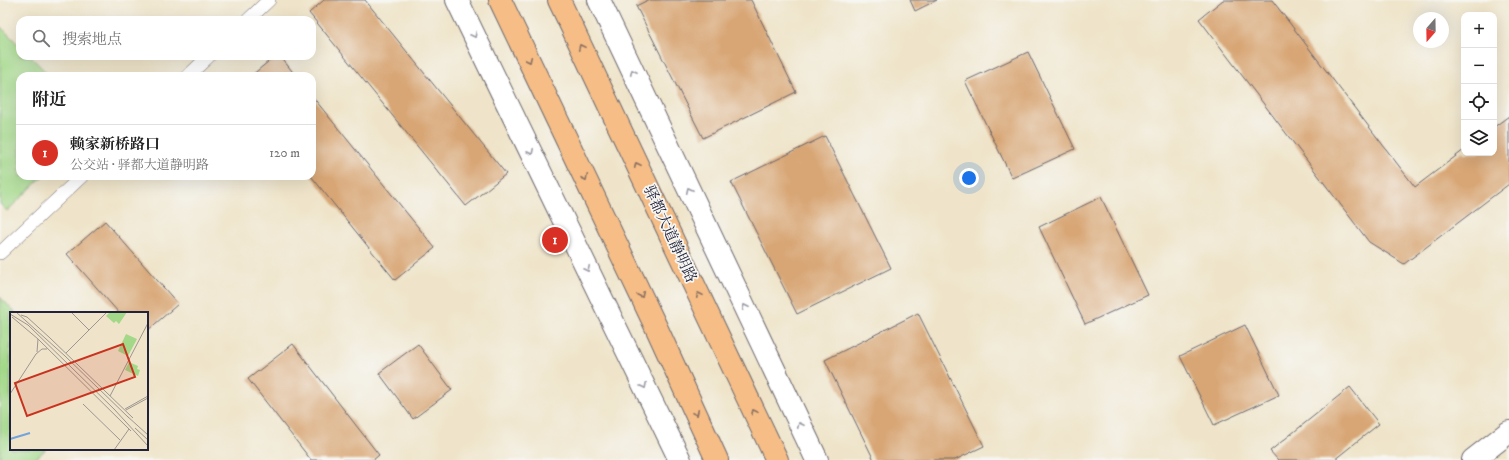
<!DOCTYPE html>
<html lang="zh">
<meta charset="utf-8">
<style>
:root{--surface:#fff;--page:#f6f6f6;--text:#222;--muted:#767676;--line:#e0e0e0;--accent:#d93025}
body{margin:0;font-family:"IM FELL DW Pica","Noto Serif SC",serif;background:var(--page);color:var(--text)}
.controls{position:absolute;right:12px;top:12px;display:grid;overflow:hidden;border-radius:8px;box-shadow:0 4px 16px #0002}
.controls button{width:36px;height:36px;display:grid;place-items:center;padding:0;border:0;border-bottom:1px solid var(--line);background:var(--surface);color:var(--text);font:20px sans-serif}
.compass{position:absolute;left:1413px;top:12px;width:36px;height:36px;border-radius:50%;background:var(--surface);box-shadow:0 4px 16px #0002;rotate:200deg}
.you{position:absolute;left:969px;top:178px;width:14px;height:14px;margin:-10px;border:3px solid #fff;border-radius:50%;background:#1a73e8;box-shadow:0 0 0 6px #1a73e833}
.badge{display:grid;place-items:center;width:26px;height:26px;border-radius:50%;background:var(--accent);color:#fff;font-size:13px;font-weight:700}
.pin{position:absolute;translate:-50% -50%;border:2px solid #fff;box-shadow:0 1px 4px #0006}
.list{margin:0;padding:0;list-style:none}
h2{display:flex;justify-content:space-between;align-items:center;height:52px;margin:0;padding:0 16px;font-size:17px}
h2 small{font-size:13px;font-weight:400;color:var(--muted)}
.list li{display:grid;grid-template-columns:26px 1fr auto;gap:12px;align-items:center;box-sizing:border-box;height:56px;padding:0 16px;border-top:1px solid var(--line)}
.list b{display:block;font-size:15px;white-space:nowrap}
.list p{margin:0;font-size:13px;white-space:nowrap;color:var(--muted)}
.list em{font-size:13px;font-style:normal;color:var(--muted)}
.icon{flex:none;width:22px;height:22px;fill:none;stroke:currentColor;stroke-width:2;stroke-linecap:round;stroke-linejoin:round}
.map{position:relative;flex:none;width:1509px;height:460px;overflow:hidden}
.search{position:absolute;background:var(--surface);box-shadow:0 4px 16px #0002;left:16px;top:16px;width:300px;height:44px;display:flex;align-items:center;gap:10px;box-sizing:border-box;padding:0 14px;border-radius:12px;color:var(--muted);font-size:15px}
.panel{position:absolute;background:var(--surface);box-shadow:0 4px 16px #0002;left:16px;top:72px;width:300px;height:108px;border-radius:12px}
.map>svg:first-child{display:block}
</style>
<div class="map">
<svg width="1509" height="460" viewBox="0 0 1509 460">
<rect width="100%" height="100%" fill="#f6f6f2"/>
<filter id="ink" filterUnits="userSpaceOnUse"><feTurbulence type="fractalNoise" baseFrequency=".025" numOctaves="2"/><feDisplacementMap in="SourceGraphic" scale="8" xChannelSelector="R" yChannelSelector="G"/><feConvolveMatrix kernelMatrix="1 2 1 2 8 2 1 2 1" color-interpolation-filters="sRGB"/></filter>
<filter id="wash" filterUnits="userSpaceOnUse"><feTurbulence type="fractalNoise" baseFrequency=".012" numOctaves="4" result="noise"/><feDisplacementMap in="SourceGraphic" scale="16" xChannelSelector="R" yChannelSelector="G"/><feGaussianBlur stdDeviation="0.9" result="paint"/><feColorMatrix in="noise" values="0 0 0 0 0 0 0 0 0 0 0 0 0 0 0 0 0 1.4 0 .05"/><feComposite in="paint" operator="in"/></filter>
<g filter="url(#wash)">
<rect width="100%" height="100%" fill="#efe4c9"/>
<g fill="#a3d889" stroke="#627d62">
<polygon points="0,26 20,46 20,56 30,56 50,76 20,76 20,176 43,176 7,211 0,204"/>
<polygon points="0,297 16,313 11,313 11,449 46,449 34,460 0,460"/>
</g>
<g id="blocks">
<g fill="#d8a675">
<polygon points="324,0 365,0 506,174 466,206 309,13"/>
<polygon points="648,0 751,0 796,92 703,138 636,6"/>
<polygon points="910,0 937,0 915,11"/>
<polygon points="1223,0 1272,0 1415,187 1464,150 1464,153 1494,153 1494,127 1509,116 1509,184 1404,264 1369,242 1199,19"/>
<polygon points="1028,52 1075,149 1012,178 965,81"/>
<polygon points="275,56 280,56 296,76 251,76"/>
<polygon points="312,96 435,248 395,280 311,176 312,176"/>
<polygon points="825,136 891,268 797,314 731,182"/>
<polygon points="1101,197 1148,295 1085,324 1039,227"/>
<polygon points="105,221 178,304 147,331 147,313 119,313 67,254"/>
<polygon points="918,313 984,446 955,460 874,460 825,360"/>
<polygon points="1245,325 1279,395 1214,425 1180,356"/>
<polygon points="293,344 379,455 373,460 311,460 248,379"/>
<polygon points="418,344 452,390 413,419 379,373"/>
<polygon points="1350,387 1379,424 1334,460 1278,460 1270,451"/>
</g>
</g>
</g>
<g filter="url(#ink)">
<use href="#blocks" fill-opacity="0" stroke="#6a666d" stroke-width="1"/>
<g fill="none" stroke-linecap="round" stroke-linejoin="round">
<g stroke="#6a666d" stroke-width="14">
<g id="service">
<polyline points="248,20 269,0"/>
<polyline points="188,76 209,56"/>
<polyline points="0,253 82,176"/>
</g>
</g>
<g stroke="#6a666d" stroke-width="24">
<g id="tertiary">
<polyline points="457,0 680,460"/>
<polyline points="599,0 817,460"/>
<polyline points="1473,460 1509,432"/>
</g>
</g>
<g stroke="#6a666d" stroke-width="24">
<g id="primary">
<polyline points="500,0 657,329 717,460"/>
<polyline points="559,0 777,460"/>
</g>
</g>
<use href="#service" stroke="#fff" stroke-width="13"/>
<use href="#tertiary" stroke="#fff" stroke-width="22"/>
<use href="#primary" stroke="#f6be86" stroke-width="22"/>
</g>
<defs><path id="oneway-chevron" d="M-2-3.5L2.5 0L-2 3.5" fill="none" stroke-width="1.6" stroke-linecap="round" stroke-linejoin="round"/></defs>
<g stroke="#9c9ca7">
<use href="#oneway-chevron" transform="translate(474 35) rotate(63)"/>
<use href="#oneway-chevron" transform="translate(633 72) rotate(-115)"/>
<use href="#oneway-chevron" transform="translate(531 152) rotate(64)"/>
<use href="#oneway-chevron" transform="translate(689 190) rotate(-115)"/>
<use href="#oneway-chevron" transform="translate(587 269) rotate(64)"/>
<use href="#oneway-chevron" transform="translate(745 307) rotate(-115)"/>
<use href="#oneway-chevron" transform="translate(644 386) rotate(64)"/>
<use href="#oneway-chevron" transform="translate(800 425) rotate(-115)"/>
</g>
<g stroke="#8c7060">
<use href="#oneway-chevron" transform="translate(581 47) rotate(-115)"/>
<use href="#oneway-chevron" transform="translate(529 60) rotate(65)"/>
<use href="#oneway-chevron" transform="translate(637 165) rotate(-115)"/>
<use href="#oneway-chevron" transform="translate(585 178) rotate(65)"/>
<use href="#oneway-chevron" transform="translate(641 295) rotate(65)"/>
<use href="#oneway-chevron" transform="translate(699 295) rotate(-115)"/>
<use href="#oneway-chevron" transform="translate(754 412) rotate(-115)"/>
<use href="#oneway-chevron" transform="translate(696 413) rotate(65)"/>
</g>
</g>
<g text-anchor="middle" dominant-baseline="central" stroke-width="3.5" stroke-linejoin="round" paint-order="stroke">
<g font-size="15" fill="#22223b" stroke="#f6f6f2">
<text transform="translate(670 234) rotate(65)">驿都大道静明路</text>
</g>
</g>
<g transform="translate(10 312)">
<rect width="138" height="138" fill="#efe4c9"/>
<path d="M 100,0 L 117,0 L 109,12 L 106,9 L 104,11 L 96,4 ZM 116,22 L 127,27 L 118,44 L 108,39 ZM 119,50 L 128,54 L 127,57 L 130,58 L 128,64 L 115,58 Z" fill="#a3d889"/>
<path fill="none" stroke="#73a2dd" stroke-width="2" d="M 0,127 L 20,121"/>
<path fill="none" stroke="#9d9690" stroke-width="1" d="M 6,0 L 55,44 L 119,106M 61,0 L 79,18M 0,2 L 18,13 L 105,98M 11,3 L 17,5 L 40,26 L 123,106M 2,5 L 28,27 L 121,119M 27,40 L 28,27M 56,41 L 97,0M 0,82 L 26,42 L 32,37 L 37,37M 100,84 L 138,11M 73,92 L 110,128M 104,97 L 138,134M 115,97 L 138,84M 116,98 L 138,86M 117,104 L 138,123M 125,116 L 138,128M 104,138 L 119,117"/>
<path fill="#c8321e" fill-opacity="0.15" stroke="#c8321e" stroke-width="2" d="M 113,32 L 125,65 L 17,104 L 5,71 Z"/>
<rect width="138" height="138" fill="none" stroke="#22223b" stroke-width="2"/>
</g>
</svg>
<div class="controls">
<button>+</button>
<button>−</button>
<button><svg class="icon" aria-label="locate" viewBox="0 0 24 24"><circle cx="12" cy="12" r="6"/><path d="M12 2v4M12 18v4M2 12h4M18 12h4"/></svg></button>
<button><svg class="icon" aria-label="layers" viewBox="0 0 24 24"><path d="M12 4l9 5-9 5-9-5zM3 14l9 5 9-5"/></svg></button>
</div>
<svg class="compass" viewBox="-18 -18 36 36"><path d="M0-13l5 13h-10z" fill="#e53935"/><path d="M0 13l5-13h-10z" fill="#767676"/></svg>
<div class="you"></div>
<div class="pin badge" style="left:555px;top:240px">1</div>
<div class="search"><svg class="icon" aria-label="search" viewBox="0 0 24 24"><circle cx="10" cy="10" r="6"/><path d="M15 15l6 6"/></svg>搜索地点</div>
<section class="panel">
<h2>附近<small></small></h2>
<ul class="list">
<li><span class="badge">1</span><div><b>赖家新桥路口</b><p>公交站 · 驿都大道静明路</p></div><em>120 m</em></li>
</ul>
</section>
</div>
